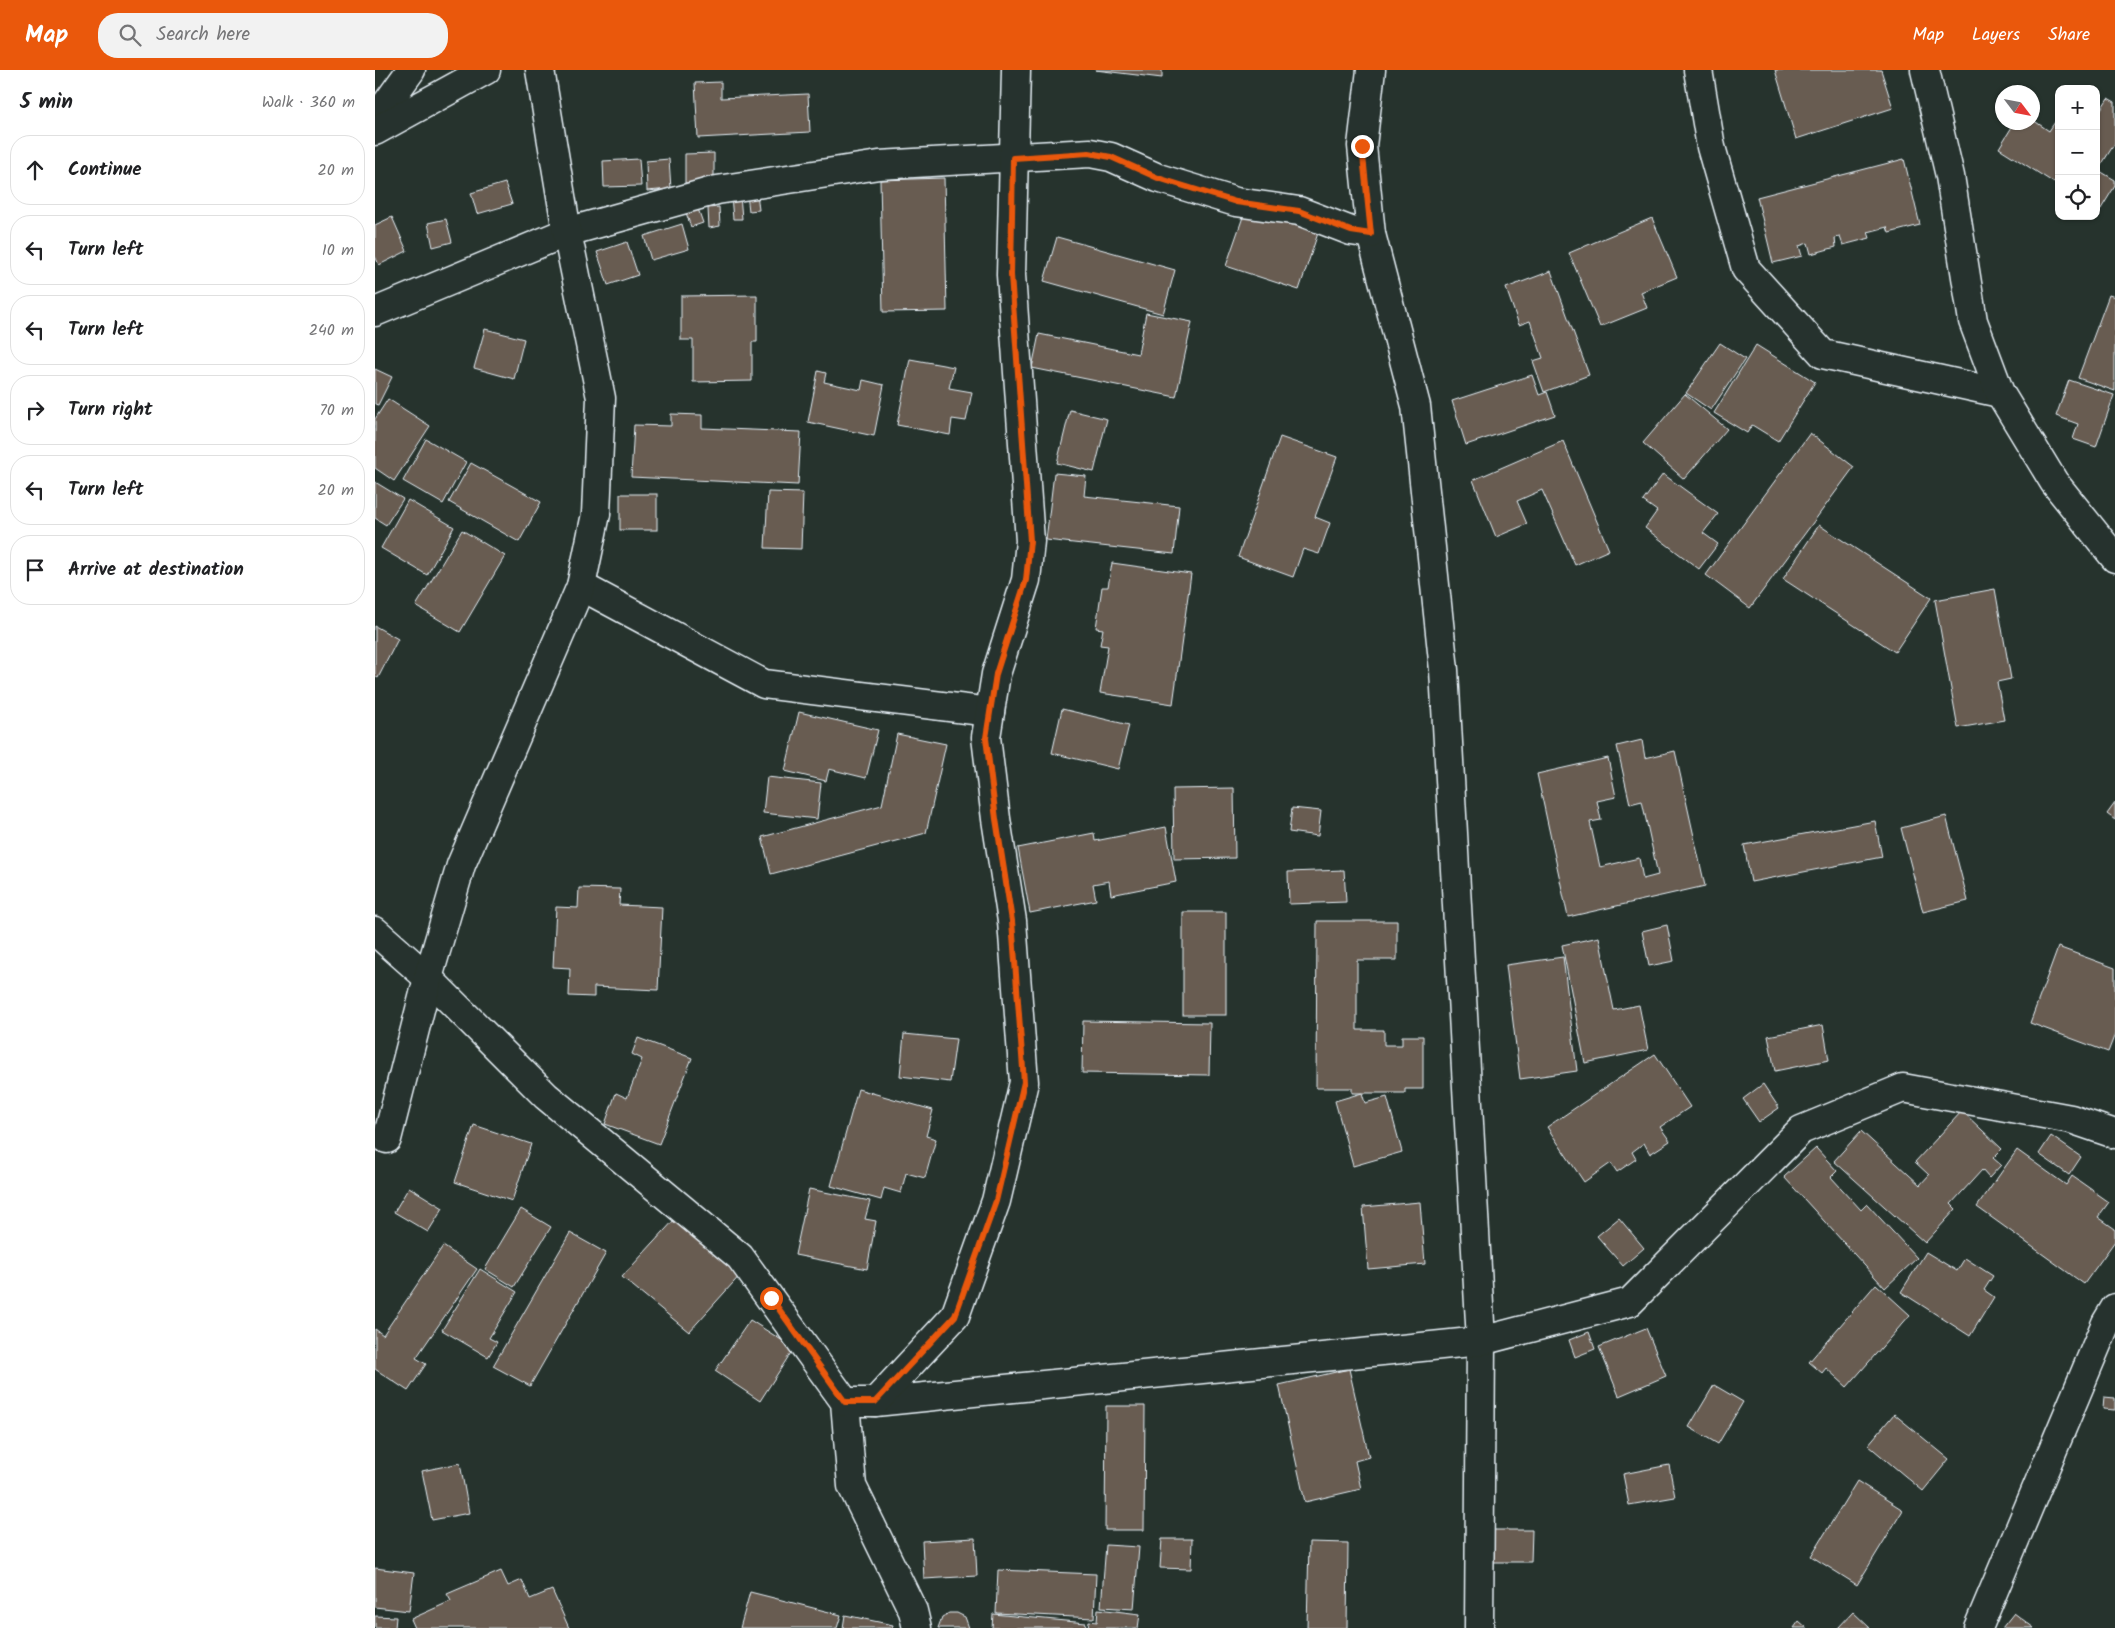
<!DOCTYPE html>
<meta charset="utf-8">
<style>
:root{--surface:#fff;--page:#f2f2f2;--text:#202124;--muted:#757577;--line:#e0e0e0;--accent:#ea580c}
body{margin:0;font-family:Kalam,sans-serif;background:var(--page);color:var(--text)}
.controls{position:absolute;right:15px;top:15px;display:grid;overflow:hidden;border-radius:10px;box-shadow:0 1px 4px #0004}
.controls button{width:45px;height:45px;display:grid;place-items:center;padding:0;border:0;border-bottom:1px solid var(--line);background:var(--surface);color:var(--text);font:25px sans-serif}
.compass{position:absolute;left:1620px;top:15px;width:45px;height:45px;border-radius:50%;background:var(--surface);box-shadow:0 1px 4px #0004;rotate:122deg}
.stop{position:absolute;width:15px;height:15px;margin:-11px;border:4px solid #ea580c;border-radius:50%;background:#fff}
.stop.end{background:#ea580c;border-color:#fff;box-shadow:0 1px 5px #0008}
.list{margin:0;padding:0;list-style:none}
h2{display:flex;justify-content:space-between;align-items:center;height:65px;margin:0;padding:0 20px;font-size:21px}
h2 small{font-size:16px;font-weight:400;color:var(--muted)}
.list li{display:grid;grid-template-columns:32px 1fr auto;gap:15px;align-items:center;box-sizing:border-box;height:70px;margin:0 10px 10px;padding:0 10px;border:1px solid var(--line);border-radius:20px}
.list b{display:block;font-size:19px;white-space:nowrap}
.list em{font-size:16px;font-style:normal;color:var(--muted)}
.icon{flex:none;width:28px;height:28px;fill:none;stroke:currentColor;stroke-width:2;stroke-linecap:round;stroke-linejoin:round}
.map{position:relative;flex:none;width:1740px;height:1558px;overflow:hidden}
header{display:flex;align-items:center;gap:30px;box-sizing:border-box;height:70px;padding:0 25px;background:var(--accent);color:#fff}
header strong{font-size:24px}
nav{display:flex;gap:28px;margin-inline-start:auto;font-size:18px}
.search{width:350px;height:45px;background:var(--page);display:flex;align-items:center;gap:12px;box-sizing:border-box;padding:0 18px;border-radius:20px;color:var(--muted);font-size:19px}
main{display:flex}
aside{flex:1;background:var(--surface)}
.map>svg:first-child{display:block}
</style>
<header>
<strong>Map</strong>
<div class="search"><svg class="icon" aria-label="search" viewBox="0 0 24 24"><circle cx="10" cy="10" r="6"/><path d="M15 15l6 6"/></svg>Search here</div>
<nav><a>Map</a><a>Layers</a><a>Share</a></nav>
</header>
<main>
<aside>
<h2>5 min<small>Walk · 360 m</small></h2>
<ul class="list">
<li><svg class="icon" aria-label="ahead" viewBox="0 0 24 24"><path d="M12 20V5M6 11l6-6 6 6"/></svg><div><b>Continue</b></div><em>20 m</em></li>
<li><svg class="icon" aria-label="left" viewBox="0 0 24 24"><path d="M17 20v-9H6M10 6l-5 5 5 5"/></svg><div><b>Turn left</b></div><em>10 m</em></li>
<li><svg class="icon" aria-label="left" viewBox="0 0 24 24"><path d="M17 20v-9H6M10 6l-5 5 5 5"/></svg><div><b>Turn left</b></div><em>240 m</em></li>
<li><svg class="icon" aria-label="right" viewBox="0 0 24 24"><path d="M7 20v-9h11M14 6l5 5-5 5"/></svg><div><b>Turn right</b></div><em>70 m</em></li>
<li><svg class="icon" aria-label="left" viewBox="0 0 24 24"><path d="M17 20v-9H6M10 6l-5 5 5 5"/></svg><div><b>Turn left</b></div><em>20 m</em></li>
<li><svg class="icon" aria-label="arrive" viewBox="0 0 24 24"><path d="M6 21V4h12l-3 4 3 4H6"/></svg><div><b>Arrive at destination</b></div></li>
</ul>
</aside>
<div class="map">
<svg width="1740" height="1558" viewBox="0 0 1740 1558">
<rect width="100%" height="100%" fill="#26332d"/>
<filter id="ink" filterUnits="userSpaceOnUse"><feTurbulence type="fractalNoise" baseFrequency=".02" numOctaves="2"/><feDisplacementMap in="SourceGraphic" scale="10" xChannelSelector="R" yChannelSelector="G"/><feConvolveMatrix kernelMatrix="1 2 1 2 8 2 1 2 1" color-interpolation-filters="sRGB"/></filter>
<g filter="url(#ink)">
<g fill="#675c51" stroke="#e8f1f8">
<polygon points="720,0 787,0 787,8"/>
<polygon points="1400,0 1506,0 1518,38 1421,69"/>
<polygon points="346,12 346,28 433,24 435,62 323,68 320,13"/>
<polygon points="1733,28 1740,32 1740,73 1723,100 1740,110 1740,116 1724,142 1721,140 1721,47"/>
<polygon points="1684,46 1684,116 1624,78 1640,52 1658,52 1658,50 1674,61"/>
<polygon points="339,83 339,112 310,113 310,84"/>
<polygon points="264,89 266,116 229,117 228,91"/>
<polygon points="294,89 296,119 272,121 271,91"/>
<polygon points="1529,89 1545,155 1514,163 1512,157 1493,162 1495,168 1468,175 1465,167 1460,168 1461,177 1436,184 1433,173 1424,176 1427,186 1398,193 1382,127"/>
<polygon points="569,108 572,241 508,242 505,110"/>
<polygon points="130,113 137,134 102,144 96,123"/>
<polygon points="382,123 384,140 374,141 372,124"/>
<polygon points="365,125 367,149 358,149 356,126"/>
<polygon points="321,133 328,153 316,157 309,137"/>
<polygon points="344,137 345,156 334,158 333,138"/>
<polygon points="870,141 927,150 925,156 943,163 924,220 851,196"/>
<polygon points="17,147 32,181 4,195 0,186 0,155"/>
<polygon points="1277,148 1302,207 1266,222 1272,238 1225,257 1194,183"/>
<polygon points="71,149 77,172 58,177 53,153"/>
<polygon points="307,154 314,179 276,190 269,166"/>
<polygon points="682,167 800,200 788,244 669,211"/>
<polygon points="252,172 263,205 233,215 222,182"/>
<polygon points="1176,201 1214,305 1169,322 1158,291 1168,288 1155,251 1144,255 1131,218"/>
<polygon points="382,225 382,272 377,272 377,311 318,312 318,270 306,270 306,226"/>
<polygon points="1734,225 1740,227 1740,321 1703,308"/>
<polygon points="771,243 817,252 801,327 657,298 664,264 763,284"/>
<polygon points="110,259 149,269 139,309 99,298"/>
<polygon points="1345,273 1370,289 1336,340 1311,323"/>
<polygon points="1381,275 1440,312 1403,371 1377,355 1372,363 1339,343"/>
<polygon points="535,289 579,297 574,318 597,322 591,351 577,349 575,365 522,355"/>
<polygon points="0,299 17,307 3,335 0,334"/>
<polygon points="443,301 451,303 449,312 486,320 488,310 509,315 499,366 433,352"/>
<polygon points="1157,305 1164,325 1172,322 1180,345 1091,375 1077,331"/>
<polygon points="1694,310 1739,325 1721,377 1698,369 1703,354 1681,346"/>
<polygon points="1310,324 1352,359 1309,409 1268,373"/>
<polygon points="13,329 55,356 19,411 0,398 0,349"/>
<polygon points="695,340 732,349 719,402 682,393"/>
<polygon points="296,344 327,345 327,358 426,362 423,415 256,407 259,355 296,356"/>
<polygon points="1435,363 1479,397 1375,538 1331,505"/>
<polygon points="905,367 962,387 940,447 955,453 944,484 928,479 918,507 863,487"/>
<polygon points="51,369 91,392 68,434 28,411"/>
<polygon points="1188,371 1234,480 1200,495 1167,420 1142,431 1152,454 1121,467 1098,410"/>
<polygon points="96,393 166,432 144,472 74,432"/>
<polygon points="679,403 711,406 709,426 804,436 799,484 671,470"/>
<polygon points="1288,404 1343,444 1328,463 1343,474 1324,499 1270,458 1282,441 1268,431"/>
<polygon points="0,412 28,429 11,455 0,448"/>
<polygon points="393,422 428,423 426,479 390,478"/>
<rect x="245" y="424" width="37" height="36"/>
<polygon points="33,430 79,457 52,505 6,478"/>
<polygon points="1444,455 1556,528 1520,582 1408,509"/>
<polygon points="87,460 130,486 85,562 41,536"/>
<polygon points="737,493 816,504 798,634 725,623 733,576 725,575 728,559 721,558 727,517 733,517"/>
<polygon points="1620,519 1636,609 1622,612 1629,650 1583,658 1560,530"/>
<polygon points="0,556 23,569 3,608 0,606"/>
<polygon points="687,639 754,655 743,699 677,683"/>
<polygon points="424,642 503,660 491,708 454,699 451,711 410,701"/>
<polygon points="522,664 571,674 551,763 396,804 387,767 507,735"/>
<polygon points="1267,670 1270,688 1300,681 1330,816 1193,847 1162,704 1233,688 1241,727 1222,731 1226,750 1215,752 1225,797 1264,788 1268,809 1283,805 1267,731 1255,734 1242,676"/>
<polygon points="392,707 446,713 442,749 388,743"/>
<polygon points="859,718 860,788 799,789 798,719"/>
<polygon points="1740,733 1740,750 1732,744"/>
<polygon points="917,738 946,741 943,766 914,762"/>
<polygon points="1571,746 1593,831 1548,842 1526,758"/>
<polygon points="1500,751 1507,787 1376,812 1369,775"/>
<polygon points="791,757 801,812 736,825 734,811 718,814 721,830 655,843 643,778 719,763 720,771"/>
<polygon points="969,800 971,832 914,834 913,802"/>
<polygon points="204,818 245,819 244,835 287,837 283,920 219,917 219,927 194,926 195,898 178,897 181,837 203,838"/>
<rect x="808" y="842" width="43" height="103"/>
<polygon points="942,851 1022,851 1022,890 982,890 982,960 1009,960 1009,975 1027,975 1027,966 1048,966 1048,1019 1030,1019 1030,1023 977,1023 977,1018 941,1018"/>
<polygon points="1292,855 1299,891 1274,896 1267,861"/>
<polygon points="1224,867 1239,940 1264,935 1273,980 1210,993 1187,875"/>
<polygon points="1683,877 1740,898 1740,964 1733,982 1655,953"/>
<polygon points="1188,887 1202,1001 1145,1009 1131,895"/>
<polygon points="708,951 835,953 834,1005 707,1003"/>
<polygon points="1448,955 1454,990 1400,1001 1393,966"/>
<polygon points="529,964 581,969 575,1012 525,1006"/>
<polygon points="263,968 317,988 284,1074 230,1054 241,1023 252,1028 267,989 257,984"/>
<polygon points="1280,984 1315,1037 1285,1057 1295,1071 1275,1084 1269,1073 1257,1082 1261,1089 1242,1102 1236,1093 1209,1112 1172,1057"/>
<polygon points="1388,1014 1404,1038 1384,1052 1368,1029"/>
<polygon points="483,1019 558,1040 551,1066 561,1069 550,1108 531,1103 526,1123 509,1118 506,1130 456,1116"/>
<polygon points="987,1023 990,1033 1012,1027 1027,1082 978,1096 960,1031"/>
<polygon points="1587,1041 1627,1079 1618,1088 1626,1095 1614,1108 1607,1100 1576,1134 1581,1139 1550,1173 1459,1091 1486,1061 1545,1115 1554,1105 1540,1092"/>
<polygon points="99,1055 156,1074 137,1131 80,1112"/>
<polygon points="1676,1066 1706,1087 1694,1105 1664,1084"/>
<polygon points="1441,1078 1462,1101 1456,1107 1486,1140 1492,1134 1542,1188 1510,1218 1409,1107"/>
<polygon points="1642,1080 1691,1115 1697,1106 1734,1132 1723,1147 1740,1159 1740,1171 1709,1214 1602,1137"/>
<polygon points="34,1117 68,1138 53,1162 19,1142"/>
<polygon points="434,1119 495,1131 490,1149 501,1151 492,1199 420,1185"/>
<polygon points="1045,1132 1050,1194 993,1199 988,1137"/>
<polygon points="146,1139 176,1157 139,1217 110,1199"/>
<polygon points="1244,1148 1269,1178 1248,1196 1222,1166"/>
<polygon points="300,1149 367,1203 314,1262 247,1207"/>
<polygon points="195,1163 231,1183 155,1316 118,1296"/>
<polygon points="68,1176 102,1199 41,1288 51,1294 33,1321 0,1299 0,1259 8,1265"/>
<polygon points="1551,1182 1582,1201 1590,1188 1618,1206 1609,1220 1619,1227 1595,1266 1526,1222"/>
<polygon points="105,1199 142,1222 114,1268 122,1272 113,1287 67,1260"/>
<polygon points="1501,1214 1535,1245 1472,1317 1451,1298 1447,1303 1434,1292"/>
<polygon points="375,1250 419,1278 385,1331 340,1301"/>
<polygon points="1271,1258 1291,1306 1244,1326 1224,1277"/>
<polygon points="1214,1262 1220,1279 1200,1287 1194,1270"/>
<polygon points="974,1299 994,1387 980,1391 986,1419 930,1432 904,1315"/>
<polygon points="1339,1315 1368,1332 1343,1374 1314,1357"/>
<polygon points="1729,1327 1740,1328 1740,1340 1728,1339"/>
<polygon points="731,1336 770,1336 769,1460 730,1460"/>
<polygon points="1519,1344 1574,1389 1548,1421 1493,1375"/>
<polygon points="85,1393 94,1443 57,1450 47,1401"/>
<polygon points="1294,1395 1300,1427 1254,1435 1248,1404"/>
<polygon points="1482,1411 1528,1440 1482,1515 1436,1486"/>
<polygon points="1116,1460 1157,1460 1156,1492 1115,1492"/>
<polygon points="600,1468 602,1506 549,1509 547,1471"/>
<polygon points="787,1469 817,1469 816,1499 785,1498"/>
<polygon points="934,1472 973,1473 972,1558 932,1558"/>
<polygon points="731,1475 764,1477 759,1539 726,1537"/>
<polygon points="0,1498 39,1503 34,1541 0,1537"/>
<polygon points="623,1500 721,1504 719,1548 621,1543"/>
<polygon points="126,1501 133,1516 147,1510 155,1529 177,1520 194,1558 40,1558 36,1549 76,1531 72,1524"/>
<polygon points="375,1522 466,1545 462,1558 365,1558"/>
<polygon points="723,1539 765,1544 763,1558 713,1558 714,1551 722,1552"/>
<polygon points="1478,1542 1495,1558 1463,1558"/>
<polygon points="574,1543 582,1543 590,1547 594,1558 563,1558 567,1547"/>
<polygon points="1639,1543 1659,1558 1627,1558"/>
<polygon points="618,1544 711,1553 710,1558 617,1558"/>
<polygon points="470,1545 518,1555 517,1558 468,1558"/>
<polygon points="0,1546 21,1547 20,1558 0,1558"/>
<polygon points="1424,1551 1432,1558 1419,1558"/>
</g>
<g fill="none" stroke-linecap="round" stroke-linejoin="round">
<g stroke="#e8f1f8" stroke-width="31">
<g id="minor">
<polyline points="996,0 987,76 996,164 1041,336 1069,600 1106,1271 1104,1558"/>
<polyline points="1323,0 1336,77 1371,199 1448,284 1625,323"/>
<polyline points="1550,0 1575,106 1598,251 1625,323 1679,412 1740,488"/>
<polyline points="0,50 36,0"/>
<polyline points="0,61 111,0"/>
<polyline points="0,242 192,162 342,120 504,95 715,83 736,87 783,108 861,132 924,141 976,161 996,164"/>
<polyline points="206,516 389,614 615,642"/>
<polyline points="0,861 53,908 171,1026 365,1187 470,1332 477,1416 538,1541 542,1558"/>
<polyline points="12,1069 53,908 86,795 206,516 221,444 226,328 192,162 165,0"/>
<polyline points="470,1332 500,1332 1106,1271 1255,1232 1426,1060 1528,1018 1696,1049 1740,1064"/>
<polyline points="500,1332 580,1246 621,1131 649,1012 637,851 621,749 611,667 621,604 651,510 655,471 636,205 641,0"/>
<polyline points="1603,1558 1731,1253 1740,1238"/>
</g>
</g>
<use href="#minor" stroke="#26332d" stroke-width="28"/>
</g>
</g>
<g fill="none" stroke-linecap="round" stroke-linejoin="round" filter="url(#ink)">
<polyline stroke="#ea580c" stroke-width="6" points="396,1228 470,1332 500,1332 580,1246 621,1131 649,1012 637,851 621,749 611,668 621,604 651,510 655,471 636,205 638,88 714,83 736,87 783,108 861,132 924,141 976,161 996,164 987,76"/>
</g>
</svg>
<div class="controls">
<button>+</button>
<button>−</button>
<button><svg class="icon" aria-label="locate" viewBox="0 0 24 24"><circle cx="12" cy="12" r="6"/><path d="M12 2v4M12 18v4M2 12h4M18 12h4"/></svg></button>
</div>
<svg class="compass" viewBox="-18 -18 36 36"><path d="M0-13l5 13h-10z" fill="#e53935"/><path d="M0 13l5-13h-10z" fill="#757577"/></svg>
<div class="stop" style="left:396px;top:1228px"></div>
<div class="stop end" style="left:987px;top:76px"></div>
</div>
</main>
